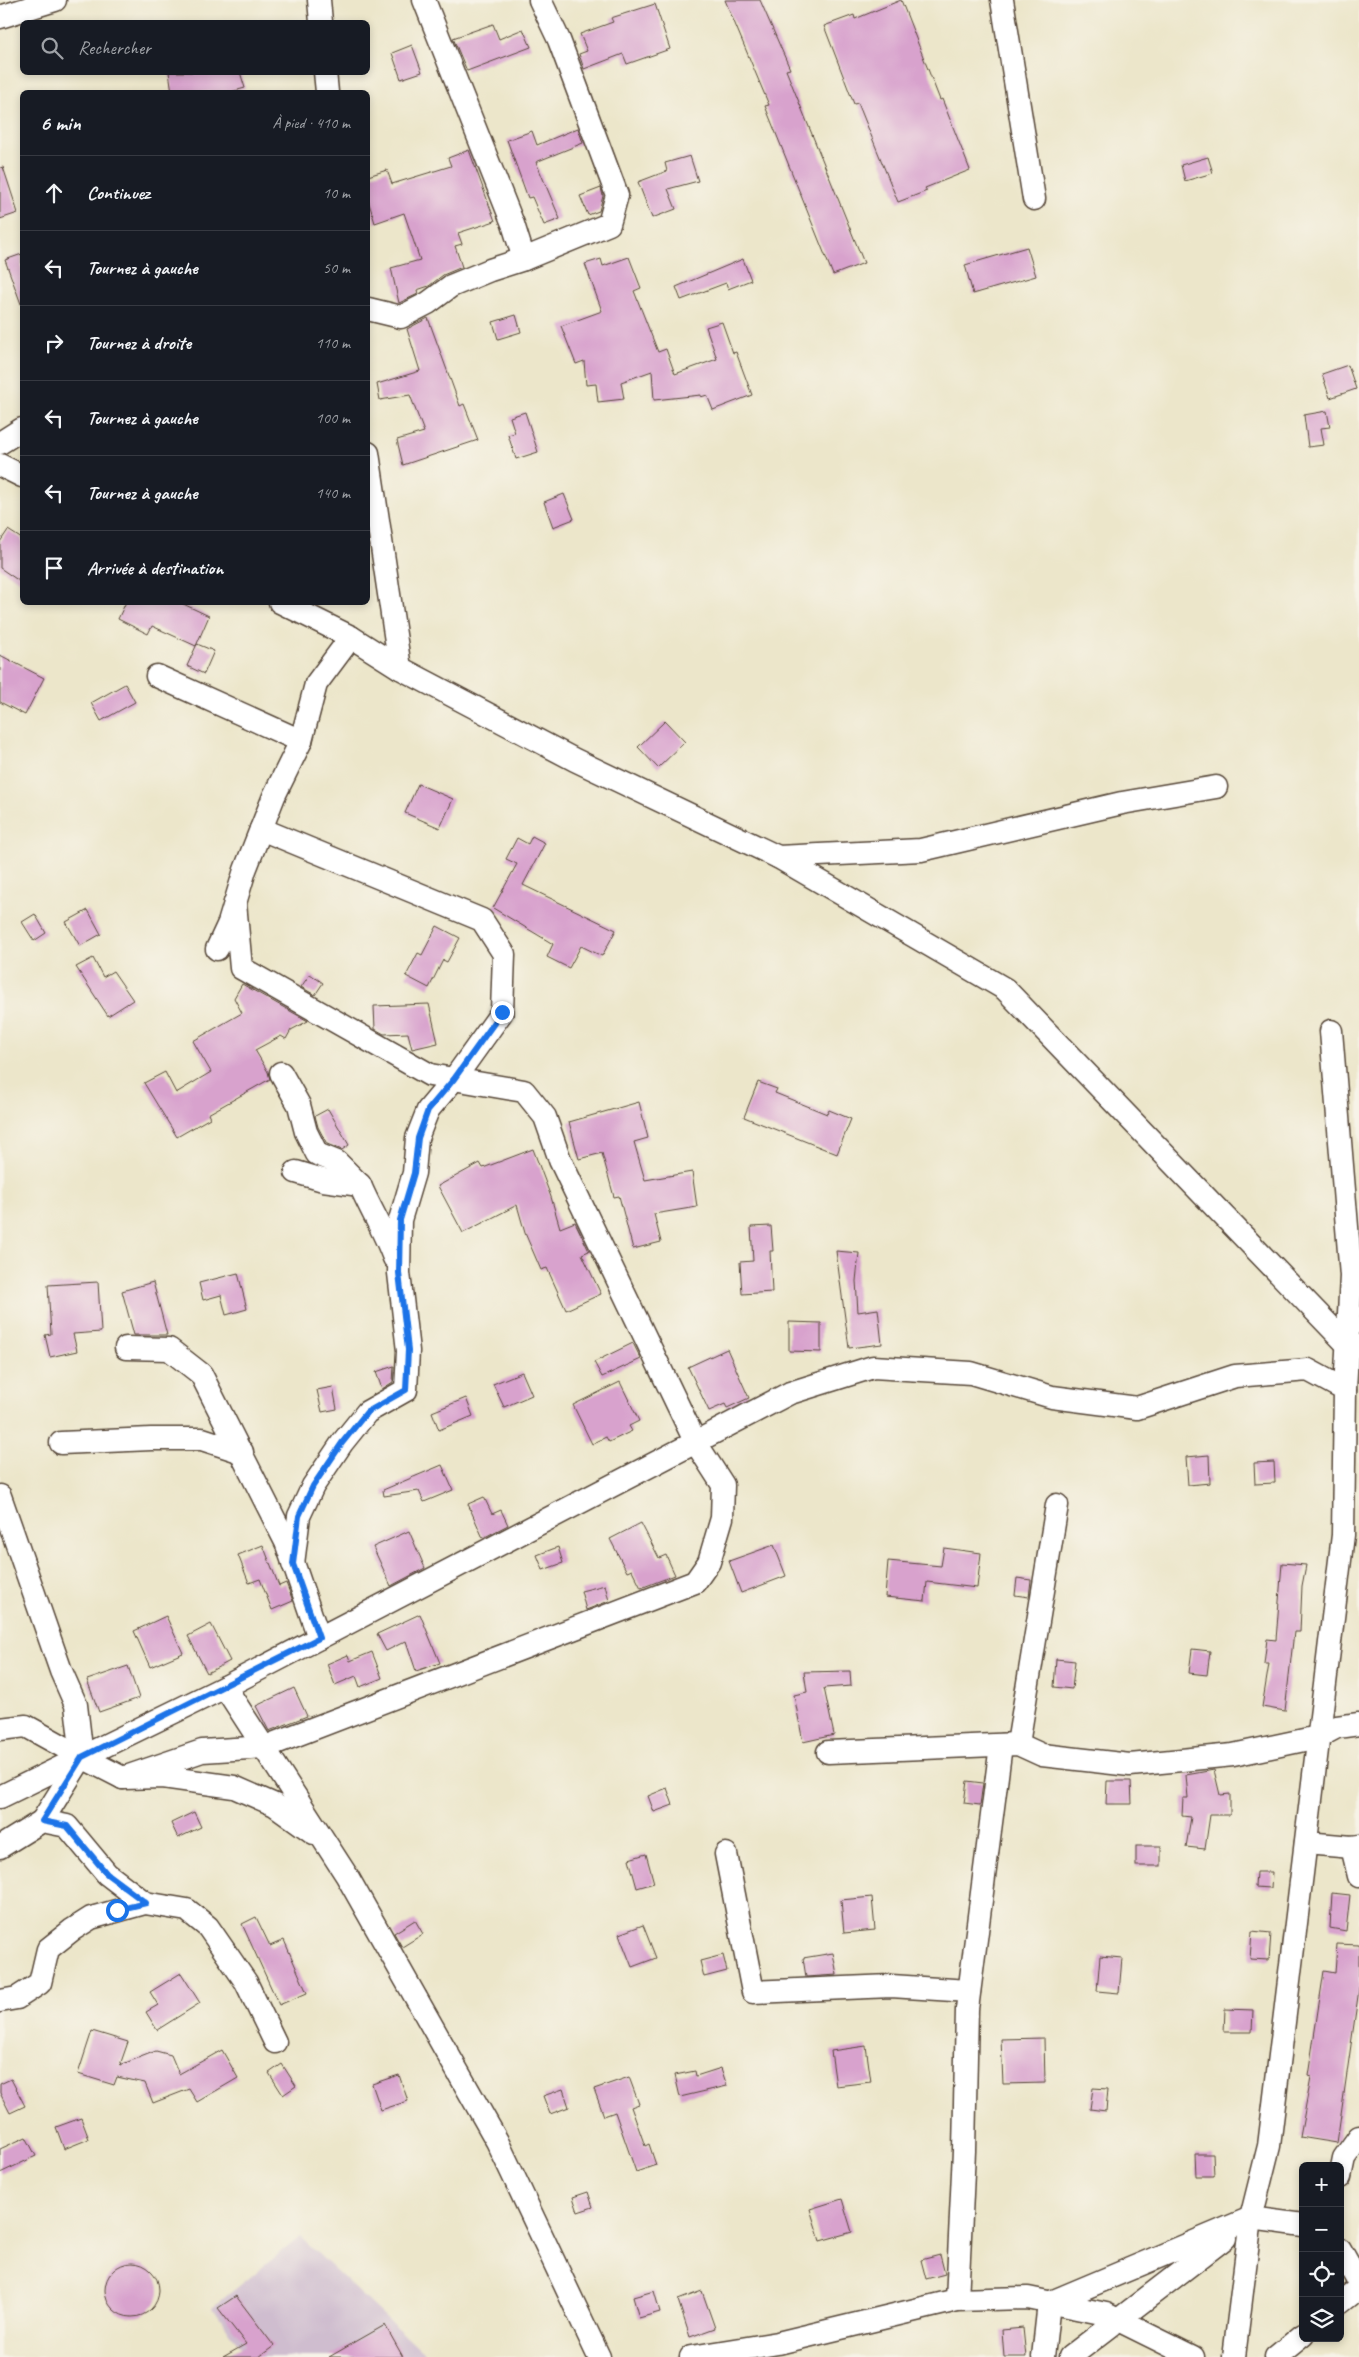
<!DOCTYPE html>
<html lang="fr">
<meta charset="utf-8">
<style>
:root{--surface:#171b24;--page:#20242c;--text:#f1f3f6;--muted:#9ea1a6;--line:#363941}
body{margin:0;font-family:Caveat,sans-serif;background:var(--page);color:var(--text)}
.controls{position:absolute;right:15px;bottom:15px;display:grid;overflow:hidden;border-radius:8px;box-shadow:0 2px 8px #0003}
.controls button{width:45px;height:45px;display:grid;place-items:center;padding:0;border:0;border-bottom:1px solid var(--line);background:var(--surface);color:var(--text);font:25px sans-serif}
.stop{position:absolute;width:15px;height:15px;margin:-11px;border:4px solid #1a73e8;border-radius:50%;background:#fff}
.stop.end{background:#1a73e8;border-color:#fff;box-shadow:0 1px 5px #0008}
.list{margin:0;padding:0;list-style:none}
h2{display:flex;justify-content:space-between;align-items:center;height:65px;margin:0;padding:0 20px;font-size:21px}
h2 small{font-size:16px;font-weight:400;color:var(--muted)}
.list li{display:grid;grid-template-columns:32px 1fr auto;gap:15px;align-items:center;box-sizing:border-box;height:75px;padding:0 20px;border-top:1px solid var(--line)}
.list b{display:block;font-size:19px;white-space:nowrap}
.list em{font-size:16px;font-style:normal;color:var(--muted)}
.icon{flex:none;width:28px;height:28px;fill:none;stroke:currentColor;stroke-width:2;stroke-linecap:round;stroke-linejoin:round}
.map{position:relative;flex:none;width:1359px;height:2357px;overflow:hidden}
.search{position:absolute;background:var(--surface);box-shadow:0 2px 8px #0003;left:20px;top:20px;width:350px;height:55px;display:flex;align-items:center;gap:12px;box-sizing:border-box;padding:0 18px;border-radius:8px;color:var(--muted);font-size:19px}
.panel{position:absolute;background:var(--surface);box-shadow:0 2px 8px #0003;left:20px;top:90px;width:350px;height:515px;border-radius:8px}
.map>svg:first-child{display:block}
</style>
<div class="map">
<svg width="1359" height="2357" viewBox="0 0 1359 2357">
<rect width="100%" height="100%" fill="#f7f3e8"/>
<filter id="ink" filterUnits="userSpaceOnUse"><feTurbulence type="fractalNoise" baseFrequency=".02" numOctaves="2"/><feDisplacementMap in="SourceGraphic" scale="10" xChannelSelector="R" yChannelSelector="G"/><feConvolveMatrix kernelMatrix="1 2 1 2 8 2 1 2 1" color-interpolation-filters="sRGB"/></filter>
<filter id="wash" filterUnits="userSpaceOnUse"><feTurbulence type="fractalNoise" baseFrequency=".0096" numOctaves="4" result="noise"/><feDisplacementMap in="SourceGraphic" scale="20" xChannelSelector="R" yChannelSelector="G"/><feGaussianBlur stdDeviation="1.12" result="paint"/><feColorMatrix in="noise" values="0 0 0 0 0 0 0 0 0 0 0 0 0 0 0 0 0 1.4 0 .05"/><feComposite in="paint" operator="in"/></filter>
<g filter="url(#wash)">
<rect width="100%" height="100%" fill="#ece6ca"/>
<polygon fill="#cfbdcf" points="300,2237 428,2357 247,2357 213,2307"/>
<g id="blocks">
<g fill="#d8a2cd">
<polygon points="725,0 760,0 790,69 786,70 864,263 833,275 765,106 769,105"/>
<polygon points="901,0 940,100 942,99 970,170 925,188 927,191 898,202 858,103 854,104 824,26 854,15 855,19"/>
<polygon points="655,4 670,49 627,64 623,54 584,69 579,54 587,51 580,34 613,22 611,18"/>
<polygon points="493,24 499,39 523,29 531,47 467,71 453,38"/>
<polygon points="412,45 422,72 401,79 392,53"/>
<polygon points="169,72 240,72 245,88 231,92 172,92"/>
<polygon points="578,128 583,143 536,162 560,219 544,225 532,197 528,198 507,140 532,131 537,145"/>
<polygon points="469,150 495,221 458,233 462,244 455,246 462,267 443,275 429,286 417,290 418,294 399,303 391,268 420,260 404,213 375,223 368,200 368,176 387,170 392,184 451,166 448,158"/>
<polygon points="690,156 698,181 668,189 676,209 652,218 638,182 667,171 665,163"/>
<polygon points="1208,157 1213,173 1185,181 1181,165"/>
<polygon points="3,167 18,213 0,219 0,168"/>
<polygon points="601,188 603,196 599,211 588,215 580,196"/>
<polygon points="1027,247 1036,276 973,294 965,265"/>
<polygon points="22,254 22,304 21,304 5,260"/>
<polygon points="629,257 641,288 634,291 658,352 666,349 675,374 717,359 706,327 722,322 733,353 736,352 752,395 713,410 707,395 701,397 701,395 654,400 652,371 621,382 624,399 598,402 596,384 586,385 584,361 576,364 561,326 602,311 585,264 601,259 603,266"/>
<polygon points="743,259 751,280 728,289 726,283 681,300 676,287"/>
<polygon points="516,315 521,332 498,339 493,322"/>
<polygon points="428,318 460,406 464,404 478,440 403,465 397,440 424,432 410,395 380,400 377,384 420,371 407,329"/>
<polygon points="1348,365 1356,389 1330,398 1322,374"/>
<polygon points="1327,411 1330,427 1321,428 1324,445 1308,447 1304,415"/>
<polygon points="525,412 538,452 516,459 508,435 515,433 510,417"/>
<polygon points="564,494 574,519 553,527 544,502"/>
<polygon points="8,530 22,539 22,583 0,568 0,542"/>
<polygon points="126,602 179,602 209,616 196,646 152,626 148,634 118,619"/>
<polygon points="197,644 214,651 204,674 187,666"/>
<polygon points="0,655 44,678 25,715 0,702"/>
<polygon points="125,684 135,702 101,721 91,703"/>
<polygon points="665,721 685,742 658,768 638,747"/>
<polygon points="418,784 453,799 440,828 405,813"/>
<polygon points="532,836 545,843 523,885 616,930 602,956 581,946 569,968 547,957 553,944 493,908 517,864 506,859 517,838 528,844"/>
<polygon points="88,910 101,934 80,946 66,922"/>
<polygon points="35,914 46,933 34,941 22,922"/>
<polygon points="437,926 460,938 447,962 443,960 429,988 406,976 418,953 422,955"/>
<polygon points="93,958 103,977 113,971 133,1000 108,1016 76,967"/>
<polygon points="310,974 323,983 315,995 301,987"/>
<polygon points="242,984 308,1021 291,1030 286,1039 281,1036 255,1050 268,1072 270,1079 208,1114 210,1118 177,1137 144,1083 165,1072 176,1093 211,1072 193,1041 242,1013 234,998"/>
<polygon points="429,1004 438,1043 412,1049 408,1033 384,1034 375,1029 374,1006"/>
<polygon points="758,1082 777,1089 775,1093 827,1114 829,1110 851,1119 837,1154 744,1117"/>
<polygon points="639,1102 648,1138 634,1142 645,1180 692,1172 697,1207 654,1214 661,1242 633,1249 619,1196 614,1197 602,1153 579,1159 569,1122"/>
<polygon points="328,1109 349,1145 342,1150 327,1144 318,1127 315,1116"/>
<polygon points="533,1149 551,1197 560,1228 575,1222 589,1251 582,1254 601,1294 566,1310 547,1268 541,1270 525,1233 517,1205 463,1233 438,1186 480,1163 483,1168"/>
<polygon points="771,1226 773,1251 770,1251 772,1292 742,1294 740,1262 753,1261 751,1227"/>
<polygon points="836,1251 859,1253 856,1281 858,1312 878,1309 882,1344 849,1348"/>
<polygon points="238,1273 247,1309 226,1315 221,1295 203,1300 199,1283"/>
<polygon points="98,1282 101,1332 73,1334 77,1351 50,1357 45,1335 51,1334 48,1285"/>
<polygon points="153,1282 167,1335 134,1335 122,1291"/>
<polygon points="789,1322 821,1323 821,1352 789,1351"/>
<polygon points="633,1343 641,1359 602,1377 594,1362"/>
<polygon points="727,1349 749,1398 727,1408 725,1404 709,1411 688,1367"/>
<polygon points="394,1366 393,1382 382,1389 376,1372"/>
<polygon points="522,1372 532,1395 504,1407 493,1384"/>
<polygon points="620,1382 639,1421 629,1426 632,1431 609,1442 606,1437 592,1444 573,1405"/>
<polygon points="333,1387 337,1409 322,1412 317,1390"/>
<polygon points="466,1398 473,1416 439,1430 432,1412"/>
<polygon points="1209,1455 1210,1483 1188,1485 1186,1457"/>
<polygon points="1274,1462 1275,1483 1255,1484 1254,1463"/>
<polygon points="442,1465 453,1490 424,1502 419,1491 384,1496 383,1490"/>
<polygon points="484,1497 492,1514 501,1510 508,1525 483,1538 468,1504"/>
<polygon points="641,1523 659,1558 666,1555 675,1575 641,1588 632,1570 627,1572 610,1539"/>
<polygon points="409,1531 425,1568 391,1586 373,1547"/>
<polygon points="263,1545 279,1586 286,1583 293,1601 272,1610 260,1579 249,1583 238,1555"/>
<polygon points="774,1545 786,1576 741,1593 729,1561"/>
<polygon points="558,1547 563,1563 543,1570 537,1555"/>
<polygon points="944,1548 981,1553 977,1588 927,1582 925,1601 885,1597 888,1561 941,1566"/>
<polygon points="1282,1563 1306,1565 1302,1586 1300,1632 1294,1632 1285,1711 1262,1707 1269,1664 1264,1664 1267,1639 1276,1640"/>
<polygon points="1017,1578 1031,1580 1029,1597 1015,1595"/>
<polygon points="605,1585 609,1601 586,1610 581,1591"/>
<polygon points="420,1614 440,1663 416,1671 406,1641 386,1651 377,1634"/>
<polygon points="166,1616 183,1653 150,1667 134,1631"/>
<polygon points="211,1624 230,1661 207,1673 188,1636"/>
<polygon points="1192,1649 1210,1651 1207,1675 1189,1673"/>
<polygon points="372,1652 382,1678 360,1687 356,1676 335,1685 327,1664 348,1655 350,1661"/>
<polygon points="1056,1659 1075,1661 1072,1689 1054,1687"/>
<polygon points="128,1666 139,1698 99,1712 87,1680"/>
<polygon points="850,1671 851,1686 824,1688 834,1735 803,1742 794,1695 807,1692 804,1672"/>
<polygon points="294,1688 307,1716 269,1731 256,1706"/>
<polygon points="1214,1770 1220,1795 1230,1794 1230,1815 1210,1815 1205,1849 1186,1847 1191,1817 1182,1816 1183,1798 1188,1798 1186,1775"/>
<polygon points="967,1781 983,1783 980,1805 964,1803"/>
<polygon points="1107,1781 1131,1781 1132,1804 1106,1804"/>
<polygon points="667,1788 673,1805 654,1812 648,1796"/>
<polygon points="194,1812 201,1827 178,1838 171,1823"/>
<rect x="1136" y="1846" width="25" height="20"/>
<polygon points="646,1854 654,1883 637,1888 629,1859"/>
<polygon points="1256,1872 1272,1872 1271,1888 1255,1887"/>
<polygon points="1332,1893 1350,1895 1346,1931 1330,1928"/>
<polygon points="872,1897 875,1930 844,1933 841,1900"/>
<polygon points="256,1917 270,1946 284,1940 307,1993 279,2005 242,1924"/>
<polygon points="415,1920 423,1934 402,1947 394,1933"/>
<polygon points="643,1925 656,1958 632,1967 619,1934"/>
<polygon points="1252,1931 1271,1933 1269,1960 1250,1959"/>
<polygon points="1337,1944 1359,1945 1359,1989 1337,2143 1300,2137 1311,2077 1308,2076 1324,1971 1335,1973"/>
<polygon points="833,1953 837,1975 806,1977 803,1958"/>
<polygon points="723,1955 727,1971 704,1977 700,1961"/>
<polygon points="1100,1956 1122,1958 1119,1993 1097,1991"/>
<polygon points="181,1973 200,2003 157,2030 146,2012 158,2005 150,1992"/>
<polygon points="1225,2009 1253,2010 1252,2032 1224,2032"/>
<polygon points="92,2031 128,2042 120,2065 156,2051 171,2055 179,2074 222,2050 238,2078 197,2102 189,2089 153,2103 145,2083 117,2077 114,2085 78,2074"/>
<polygon points="1044,2038 1045,2083 1003,2084 1001,2039"/>
<polygon points="866,2046 871,2082 836,2086 831,2051"/>
<polygon points="282,2064 296,2086 283,2095 269,2073"/>
<polygon points="721,2068 727,2086 680,2097 675,2075 695,2071 696,2076"/>
<polygon points="399,2075 408,2101 381,2110 372,2084"/>
<polygon points="629,2077 639,2104 631,2107 645,2146 649,2144 656,2165 636,2172 615,2112 604,2116 594,2089"/>
<polygon points="11,2079 25,2106 10,2113 0,2093 0,2084"/>
<polygon points="1093,2088 1108,2089 1106,2111 1090,2109"/>
<polygon points="563,2089 569,2107 550,2114 543,2096"/>
<polygon points="81,2118 89,2139 64,2149 56,2127"/>
<polygon points="26,2137 36,2156 0,2173 0,2149"/>
<polygon points="1195,2154 1213,2154 1214,2176 1196,2176"/>
<polygon points="588,2192 593,2207 578,2212 573,2197"/>
<polygon points="842,2199 852,2232 820,2241 810,2209"/>
<polygon points="940,2255 945,2274 926,2279 921,2260"/>
<circle cx="132" cy="2290" r="27"/>
<polygon points="654,2291 660,2312 639,2318 633,2297"/>
<polygon points="702,2291 715,2328 690,2337 678,2300"/>
<polygon points="236,2296 274,2346 259,2357 223,2357 246,2344 218,2308"/>
<polygon points="385,2325 403,2357 329,2357"/>
<polygon points="1023,2328 1026,2357 1004,2357 1002,2330"/>
</g>
</g>
</g>
<g filter="url(#ink)">
<use href="#blocks" fill-opacity="0" stroke="#564638" stroke-width="1"/>
<g fill="none" stroke-linecap="round" stroke-linejoin="round">
<g stroke="#564638" stroke-width="25">
<g id="minor">
<polyline points="319,0 321,22"/>
<polyline points="424,0 513,224 524,259"/>
<polyline points="1002,0 1034,199"/>
<polyline points="0,17 55,0"/>
<polyline points="325,72 327,92"/>
<polyline points="368,309 401,317 428,303 451,286 490,270 524,259 609,224 617,195 559,40 540,0"/>
<polyline points="0,443 22,429"/>
<polyline points="368,453 400,668"/>
<polyline points="0,465 22,476"/>
<polyline points="280,602 351,637 400,668 575,760 778,857 921,850 1122,803 1216,787"/>
<polyline points="157,676 301,741"/>
<polyline points="261,829 482,920 504,954 502,1012 454,1079 428,1110 417,1138 414,1173 400,1220 399,1273 408,1351 406,1390 367,1412 342,1443 313,1486 299,1516 293,1564"/>
<polyline points="778,857 1005,989 1347,1344 1359,1346"/>
<polyline points="217,949 229,923 245,870 274,796 301,741 316,684 351,637"/>
<polyline points="1331,1031 1351,1276 1345,1390"/>
<polyline points="281,1073 299,1105 306,1132 317,1154 337,1162 360,1185"/>
<path d="M 296,1172 L 323,1180 L 360,1185 C 371,1211 385,1232 394,1258"/>
<polyline points="126,1348 169,1349 201,1374 286,1542 319,1638"/>
<polyline points="61,1443 151,1439 202,1439 242,1452"/>
<polyline points="0,1496 61,1671 76,1705 82,1757"/>
<polyline points="225,1687 347,1876 497,2141 599,2357"/>
<polyline points="0,1729 26,1726 82,1757"/>
<polyline points="1018,1744 1057,1505"/>
<polyline points="828,1752 1018,1744 1042,1755 1130,1765 1233,1755 1318,1737 1337,1727 1359,1724"/>
<polyline points="123,1778 202,1751 265,1747 695,1582 709,1562 722,1518 723,1485 696,1443 560,1160 545,1117 524,1091 430,1075 241,968 235,903"/>
<polyline points="0,1797 225,1687 790,1393 873,1367 971,1373 1052,1397 1137,1408 1235,1376 1308,1370 1345,1390 1343,1535 1269,2146 1251,2218 1234,2357"/>
<polyline points="42,1821 82,1757 123,1778 163,1777 234,1787 275,1805 314,1833"/>
<polyline points="1306,1843 1352,1847 1359,1846"/>
<polyline points="0,1847 42,1821 67,1826 107,1874 145,1903"/>
<polyline points="1352,1847 1359,1876"/>
<polyline points="726,1854 753,1992 891,1986 969,1991"/>
<polyline points="0,2001 17,1998 40,1983 48,1949 72,1930 91,1918 145,1903 187,1910 208,1927 246,1982 275,2042"/>
<polyline points="1340,2177 1344,2158 1359,2137"/>
<polyline points="1340,2249 1359,2283"/>
<polyline points="957,2300 964,2151 967,2009 1001,1745"/>
<polyline points="1340,2303 1359,2288"/>
<polyline points="691,2357 778,2343 957,2300 1028,2298 1106,2314 1193,2357"/>
<polyline points="1043,2357 1049,2303 1251,2218 1303,2225"/>
<polyline points="1070,2357 1225,2238"/>
<polyline points="1276,2357 1303,2335"/>
</g>
</g>
<use href="#minor" stroke="#fff" stroke-width="22"/>
</g>
</g>
<g fill="none" stroke-linecap="round" stroke-linejoin="round" filter="url(#ink)">
<polyline stroke="#1a73e8" stroke-width="6" points="117,1910 146,1903 107,1874 67,1826 42,1821 82,1757 319,1638 293,1564 299,1516 313,1486 342,1443 367,1412 406,1390 408,1350 399,1273 400,1220 414,1173 418,1138 428,1110 454,1079 502,1012"/>
</g>
</svg>
<div class="controls">
<button>+</button>
<button>−</button>
<button><svg class="icon" aria-label="locate" viewBox="0 0 24 24"><circle cx="12" cy="12" r="6"/><path d="M12 2v4M12 18v4M2 12h4M18 12h4"/></svg></button>
<button><svg class="icon" aria-label="layers" viewBox="0 0 24 24"><path d="M12 4l9 5-9 5-9-5zM3 14l9 5 9-5"/></svg></button>
</div>
<div class="stop" style="left:117px;top:1910px"></div>
<div class="stop end" style="left:502px;top:1012px"></div>
<div class="search"><svg class="icon" aria-label="search" viewBox="0 0 24 24"><circle cx="10" cy="10" r="6"/><path d="M15 15l6 6"/></svg>Rechercher</div>
<section class="panel">
<h2>6 min<small>À pied · 410 m</small></h2>
<ul class="list">
<li><svg class="icon" aria-label="ahead" viewBox="0 0 24 24"><path d="M12 20V5M6 11l6-6 6 6"/></svg><div><b>Continuez</b></div><em>10 m</em></li>
<li><svg class="icon" aria-label="left" viewBox="0 0 24 24"><path d="M17 20v-9H6M10 6l-5 5 5 5"/></svg><div><b>Tournez à gauche</b></div><em>50 m</em></li>
<li><svg class="icon" aria-label="right" viewBox="0 0 24 24"><path d="M7 20v-9h11M14 6l5 5-5 5"/></svg><div><b>Tournez à droite</b></div><em>110 m</em></li>
<li><svg class="icon" aria-label="left" viewBox="0 0 24 24"><path d="M17 20v-9H6M10 6l-5 5 5 5"/></svg><div><b>Tournez à gauche</b></div><em>100 m</em></li>
<li><svg class="icon" aria-label="left" viewBox="0 0 24 24"><path d="M17 20v-9H6M10 6l-5 5 5 5"/></svg><div><b>Tournez à gauche</b></div><em>140 m</em></li>
<li><svg class="icon" aria-label="arrive" viewBox="0 0 24 24"><path d="M6 21V4h12l-3 4 3 4H6"/></svg><div><b>Arrivée à destination</b></div></li>
</ul>
</section>
</div>
